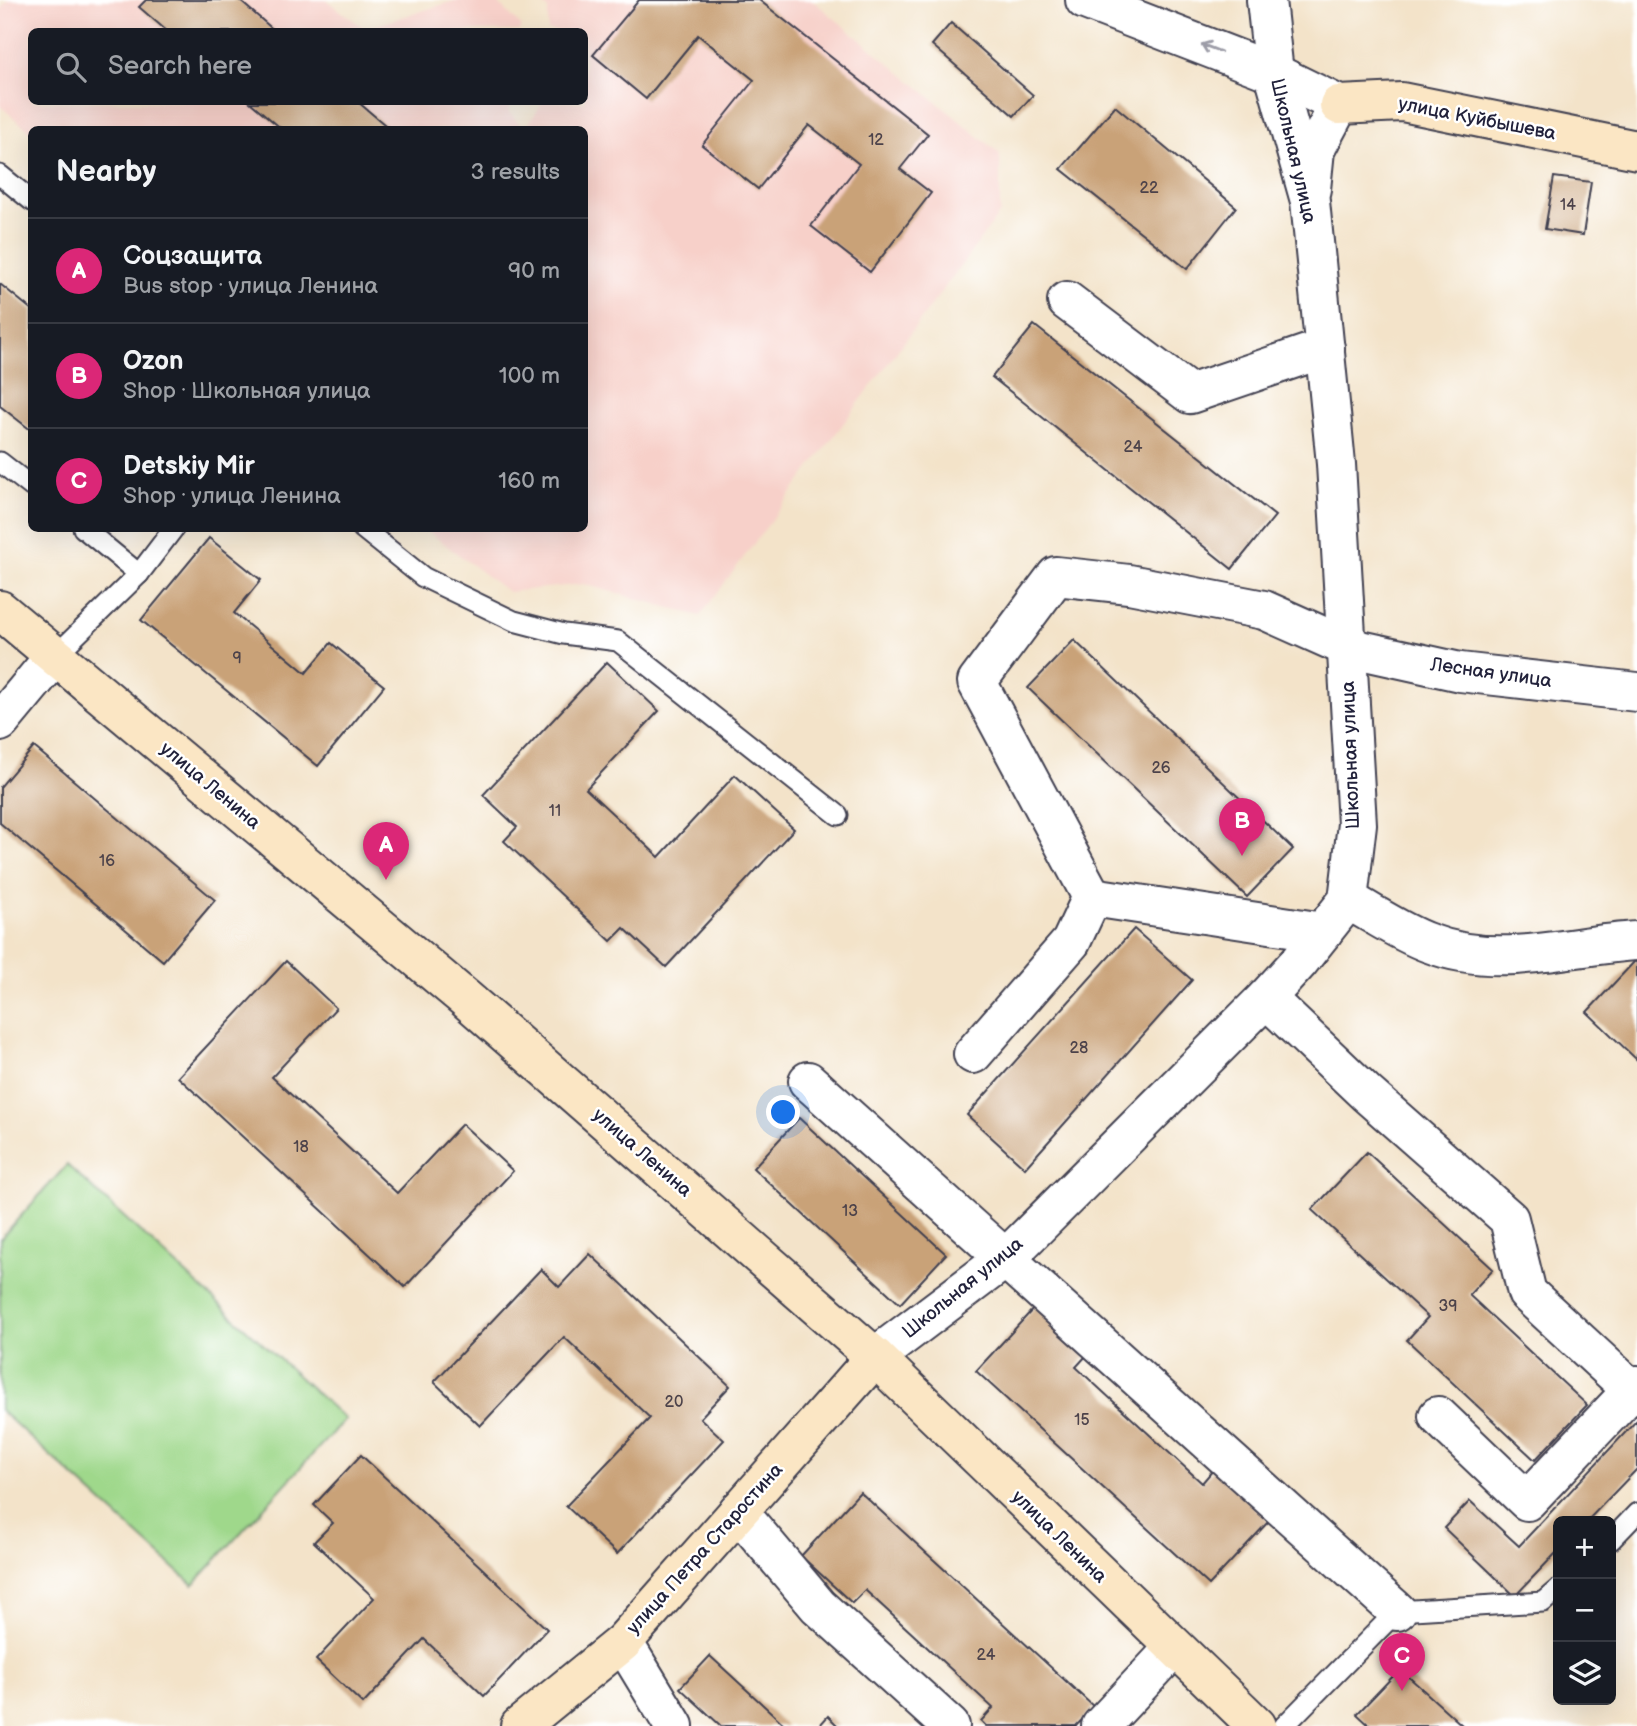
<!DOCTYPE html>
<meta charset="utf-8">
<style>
:root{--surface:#171b24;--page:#20242c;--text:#f1f3f6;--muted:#9ea1a6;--line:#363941;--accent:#db2777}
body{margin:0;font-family:"Balsamiq Sans",sans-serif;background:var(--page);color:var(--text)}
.controls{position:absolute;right:21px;bottom:21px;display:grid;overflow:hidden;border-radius:10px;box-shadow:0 7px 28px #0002}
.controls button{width:63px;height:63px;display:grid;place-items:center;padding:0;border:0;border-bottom:2px solid var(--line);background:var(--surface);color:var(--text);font:35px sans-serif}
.you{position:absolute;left:784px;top:1113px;width:24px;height:24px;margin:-18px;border:5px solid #fff;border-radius:50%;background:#1a73e8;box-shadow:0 0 0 10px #1a73e833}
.badge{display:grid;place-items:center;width:46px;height:46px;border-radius:50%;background:var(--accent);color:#fff;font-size:23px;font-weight:700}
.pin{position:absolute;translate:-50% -58px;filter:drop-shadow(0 2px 4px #0008)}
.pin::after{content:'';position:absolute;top:37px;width:24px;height:21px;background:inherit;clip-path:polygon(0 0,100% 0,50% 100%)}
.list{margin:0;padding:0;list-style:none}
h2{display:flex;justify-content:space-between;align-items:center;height:91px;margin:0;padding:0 28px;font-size:30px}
h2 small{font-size:23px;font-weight:400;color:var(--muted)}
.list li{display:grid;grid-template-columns:46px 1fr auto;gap:21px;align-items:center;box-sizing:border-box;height:105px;padding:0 28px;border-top:2px solid var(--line)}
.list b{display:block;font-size:26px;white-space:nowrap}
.list p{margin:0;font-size:23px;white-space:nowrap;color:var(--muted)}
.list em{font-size:23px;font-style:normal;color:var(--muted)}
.icon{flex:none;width:38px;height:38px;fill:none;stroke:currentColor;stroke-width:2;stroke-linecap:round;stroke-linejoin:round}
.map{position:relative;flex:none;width:1637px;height:1726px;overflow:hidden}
.search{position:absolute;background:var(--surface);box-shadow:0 7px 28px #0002;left:28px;top:28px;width:560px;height:77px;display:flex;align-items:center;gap:18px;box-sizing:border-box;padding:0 24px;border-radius:10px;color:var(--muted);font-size:26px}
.panel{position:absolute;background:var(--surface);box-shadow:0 7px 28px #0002;left:28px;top:126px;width:560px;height:406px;border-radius:10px}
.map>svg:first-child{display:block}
</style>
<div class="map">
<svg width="1637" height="1726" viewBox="0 0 1637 1726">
<rect width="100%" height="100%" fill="#fff"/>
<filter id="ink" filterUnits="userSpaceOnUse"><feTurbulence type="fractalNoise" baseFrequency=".0143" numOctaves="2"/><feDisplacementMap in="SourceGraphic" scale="14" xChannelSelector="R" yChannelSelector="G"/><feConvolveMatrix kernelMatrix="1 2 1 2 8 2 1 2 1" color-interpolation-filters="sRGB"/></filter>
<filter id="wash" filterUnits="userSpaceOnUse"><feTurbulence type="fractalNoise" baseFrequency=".00686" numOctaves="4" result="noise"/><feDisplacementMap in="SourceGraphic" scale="28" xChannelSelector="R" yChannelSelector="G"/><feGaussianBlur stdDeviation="1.57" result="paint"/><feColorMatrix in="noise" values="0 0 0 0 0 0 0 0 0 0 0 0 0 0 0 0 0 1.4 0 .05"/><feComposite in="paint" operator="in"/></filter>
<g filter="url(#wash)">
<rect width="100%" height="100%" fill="#f3e3c9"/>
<g fill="#f7d0c9">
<polygon points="8,0 326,0 365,29 457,0 495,0 520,25 520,31 32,32 32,102 510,102 509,112 524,129 31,132 0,106 0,10"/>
<polygon points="537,0 812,0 1000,154 1000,213 700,616 583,584 508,592 425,529 584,528 584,130 525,129 543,102 584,102 584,32 548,31 548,9"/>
</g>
<polygon fill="#9fd88b" stroke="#607d63" stroke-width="2" points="67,1165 345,1419 193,1585 0,1410 0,1239"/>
<g id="blocks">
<g fill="#c9a278">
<polygon points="146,0 239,0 276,32 168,32 139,7"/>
<polygon points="639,0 759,0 928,134 900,169 931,193 870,272 811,226 859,164 809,125 758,189 702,145 754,80 698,35 646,99 593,55"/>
<polygon points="951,23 1033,95 1014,116 932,45"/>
<polygon points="250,102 358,102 391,130 283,130"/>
<polygon points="1115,106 1236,207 1187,269 1061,169"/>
<polygon points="1554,177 1591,182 1583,235 1545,229"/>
<polygon points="0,284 32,310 32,431 0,406"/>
<polygon points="1034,325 1275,516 1232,569 992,377"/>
<polygon points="209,538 261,580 234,613 306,673 331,643 384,686 318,766 141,620"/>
<polygon points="1074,640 1293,849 1247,897 1028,688"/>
<polygon points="607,662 659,711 586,789 659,857 735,775 794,829 666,967 624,928 611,941 504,841 517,827 483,795"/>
<polygon points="34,747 215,900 163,961 0,823 0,787"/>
<polygon points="1134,929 1192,980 1025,1168 967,1115"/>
<polygon points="286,961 336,1008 272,1077 397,1193 462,1124 513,1171 405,1287 178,1077"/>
<polygon points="1635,961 1637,963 1637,1060 1587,1012"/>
<polygon points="799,1118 946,1254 900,1304 753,1168"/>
<polygon points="1367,1152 1493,1269 1469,1295 1587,1405 1535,1460 1407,1340 1428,1317 1312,1210"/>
<polygon points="590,1254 730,1386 700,1418 724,1440 617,1554 566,1506 650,1418 564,1337 480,1426 434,1382 541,1269 559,1287"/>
<polygon points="1035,1307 1087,1355 1076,1367 1202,1483 1213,1470 1269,1521 1209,1585 976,1371"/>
<polygon points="1637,1420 1637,1469 1587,1521 1558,1521 1558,1551 1515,1596 1444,1528 1470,1501 1519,1546"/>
<polygon points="361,1455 547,1629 484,1696 424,1639 363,1704 316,1660 374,1598 314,1542 333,1523 314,1505"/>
<polygon points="860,1492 1094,1707 1076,1726 986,1726 981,1721 993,1708 865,1590 852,1603 801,1556"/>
<polygon points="710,1656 786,1726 721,1726 680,1688"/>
<polygon points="1400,1669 1463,1726 1370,1726 1357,1714"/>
<polygon points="828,1716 838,1726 819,1726"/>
</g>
</g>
</g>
<g filter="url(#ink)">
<use href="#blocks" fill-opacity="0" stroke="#413f50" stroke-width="2"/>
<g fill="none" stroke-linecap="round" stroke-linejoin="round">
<g stroke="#413f50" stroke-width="23">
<g id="lane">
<polyline points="0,175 32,201"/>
<polyline points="0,462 32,487"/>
<polyline points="83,528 139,574"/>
<polyline points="362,528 423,577 514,621 564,634 618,641 838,815"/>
<polyline points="54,657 139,574 174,528"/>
<polyline points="1611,1540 1637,1513"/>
<polyline points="1284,1726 1397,1611 1543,1602 1558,1589"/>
</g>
</g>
<g stroke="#413f50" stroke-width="42">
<g id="street">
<polyline points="1085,0 1274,73 1339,105 1315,150 1311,189"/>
<polyline points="1067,301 1190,394 1325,348"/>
<polyline points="0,722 54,657"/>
<polyline points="1092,897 1323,932"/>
<path d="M 1348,900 C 1374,914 1401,933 1429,943 C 1498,970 1567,945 1637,941"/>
<polyline points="1266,998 1367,1094 1509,1219 1527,1293 1632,1390"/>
<polyline points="973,1054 1071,942 1092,897 977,682 1056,576 1129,584 1264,610 1347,647 1460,672 1637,692"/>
<polyline points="808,1081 1397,1611"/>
<polyline points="875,1357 1006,1258 1266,998 1299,962 1348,900 1357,824 1336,464 1310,201 1274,73 1266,0"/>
<polyline points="1438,1416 1527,1501 1637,1385"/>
<polyline points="738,1511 818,1606 950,1726"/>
<polyline points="623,1642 674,1726"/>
<polyline points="1101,1726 1174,1648"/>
</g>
</g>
<g stroke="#413f50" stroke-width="42">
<g id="secondary">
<polyline points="1339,105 1402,102 1637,150"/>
<polyline points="0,610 466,999 875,1357 1257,1726"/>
<polyline points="520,1726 623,1642 875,1357"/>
</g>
</g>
<use href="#lane" stroke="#fff" stroke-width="19"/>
<use href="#street" stroke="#fff" stroke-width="38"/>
<use href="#secondary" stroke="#fbe6c4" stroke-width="38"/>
</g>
<defs><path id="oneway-shaft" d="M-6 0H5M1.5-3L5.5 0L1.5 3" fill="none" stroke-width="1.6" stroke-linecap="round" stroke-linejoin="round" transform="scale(1.75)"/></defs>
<use stroke="#9c9ca7" href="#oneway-shaft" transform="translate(1211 48) rotate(-159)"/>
</g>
<g text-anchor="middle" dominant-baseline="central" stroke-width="5" stroke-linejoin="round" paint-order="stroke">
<g font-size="16" fill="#4c424a">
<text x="876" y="140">12</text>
<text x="1149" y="188">22</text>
<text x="1568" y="205">14</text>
<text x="1133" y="447">24</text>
<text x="237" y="658">9</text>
<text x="1161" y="768">26</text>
<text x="555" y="811">11</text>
<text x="107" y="861">16</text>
<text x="1079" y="1048">28</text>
<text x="301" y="1147">18</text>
<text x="850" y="1211">13</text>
<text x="1448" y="1306">39</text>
<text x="674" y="1402">20</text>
<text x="1082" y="1420">15</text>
<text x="986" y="1655">24</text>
</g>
<g font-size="19" fill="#22223b" stroke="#fff">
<text transform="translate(1477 119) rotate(11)">улица Куйбышева</text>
<text transform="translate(1293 151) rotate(77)">Школьная улица</text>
<text transform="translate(1491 673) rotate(8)">Лесная улица</text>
<text transform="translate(1351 755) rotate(-92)">Школьная улица</text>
<text transform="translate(210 786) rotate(40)">улица Ленина</text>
<text transform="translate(642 1153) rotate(41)">улица Ленина</text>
<text transform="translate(963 1288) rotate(-39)">Школьная улица</text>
<text transform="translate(1059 1537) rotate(44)">улица Ленина</text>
<text transform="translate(705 1549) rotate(-48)">улица Петра Старостина</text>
</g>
</g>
</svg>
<div class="controls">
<button>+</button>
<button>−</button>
<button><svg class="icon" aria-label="layers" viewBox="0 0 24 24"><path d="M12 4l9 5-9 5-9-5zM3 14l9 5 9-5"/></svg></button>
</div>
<div class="you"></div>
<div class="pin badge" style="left:386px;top:880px">A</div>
<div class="pin badge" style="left:1242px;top:856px">B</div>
<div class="pin badge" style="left:1402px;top:1691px">C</div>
<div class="search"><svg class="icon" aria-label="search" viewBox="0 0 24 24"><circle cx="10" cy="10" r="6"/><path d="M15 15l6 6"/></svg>Search here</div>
<section class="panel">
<h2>Nearby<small>3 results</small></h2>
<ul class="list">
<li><span class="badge">A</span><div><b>Соцзащита</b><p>Bus stop · улица Ленина</p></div><em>90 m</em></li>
<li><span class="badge">B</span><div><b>Ozon</b><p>Shop · Школьная улица</p></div><em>100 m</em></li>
<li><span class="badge">C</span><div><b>Detskiy Mir</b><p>Shop · улица Ленина</p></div><em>160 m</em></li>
</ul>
</section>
</div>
